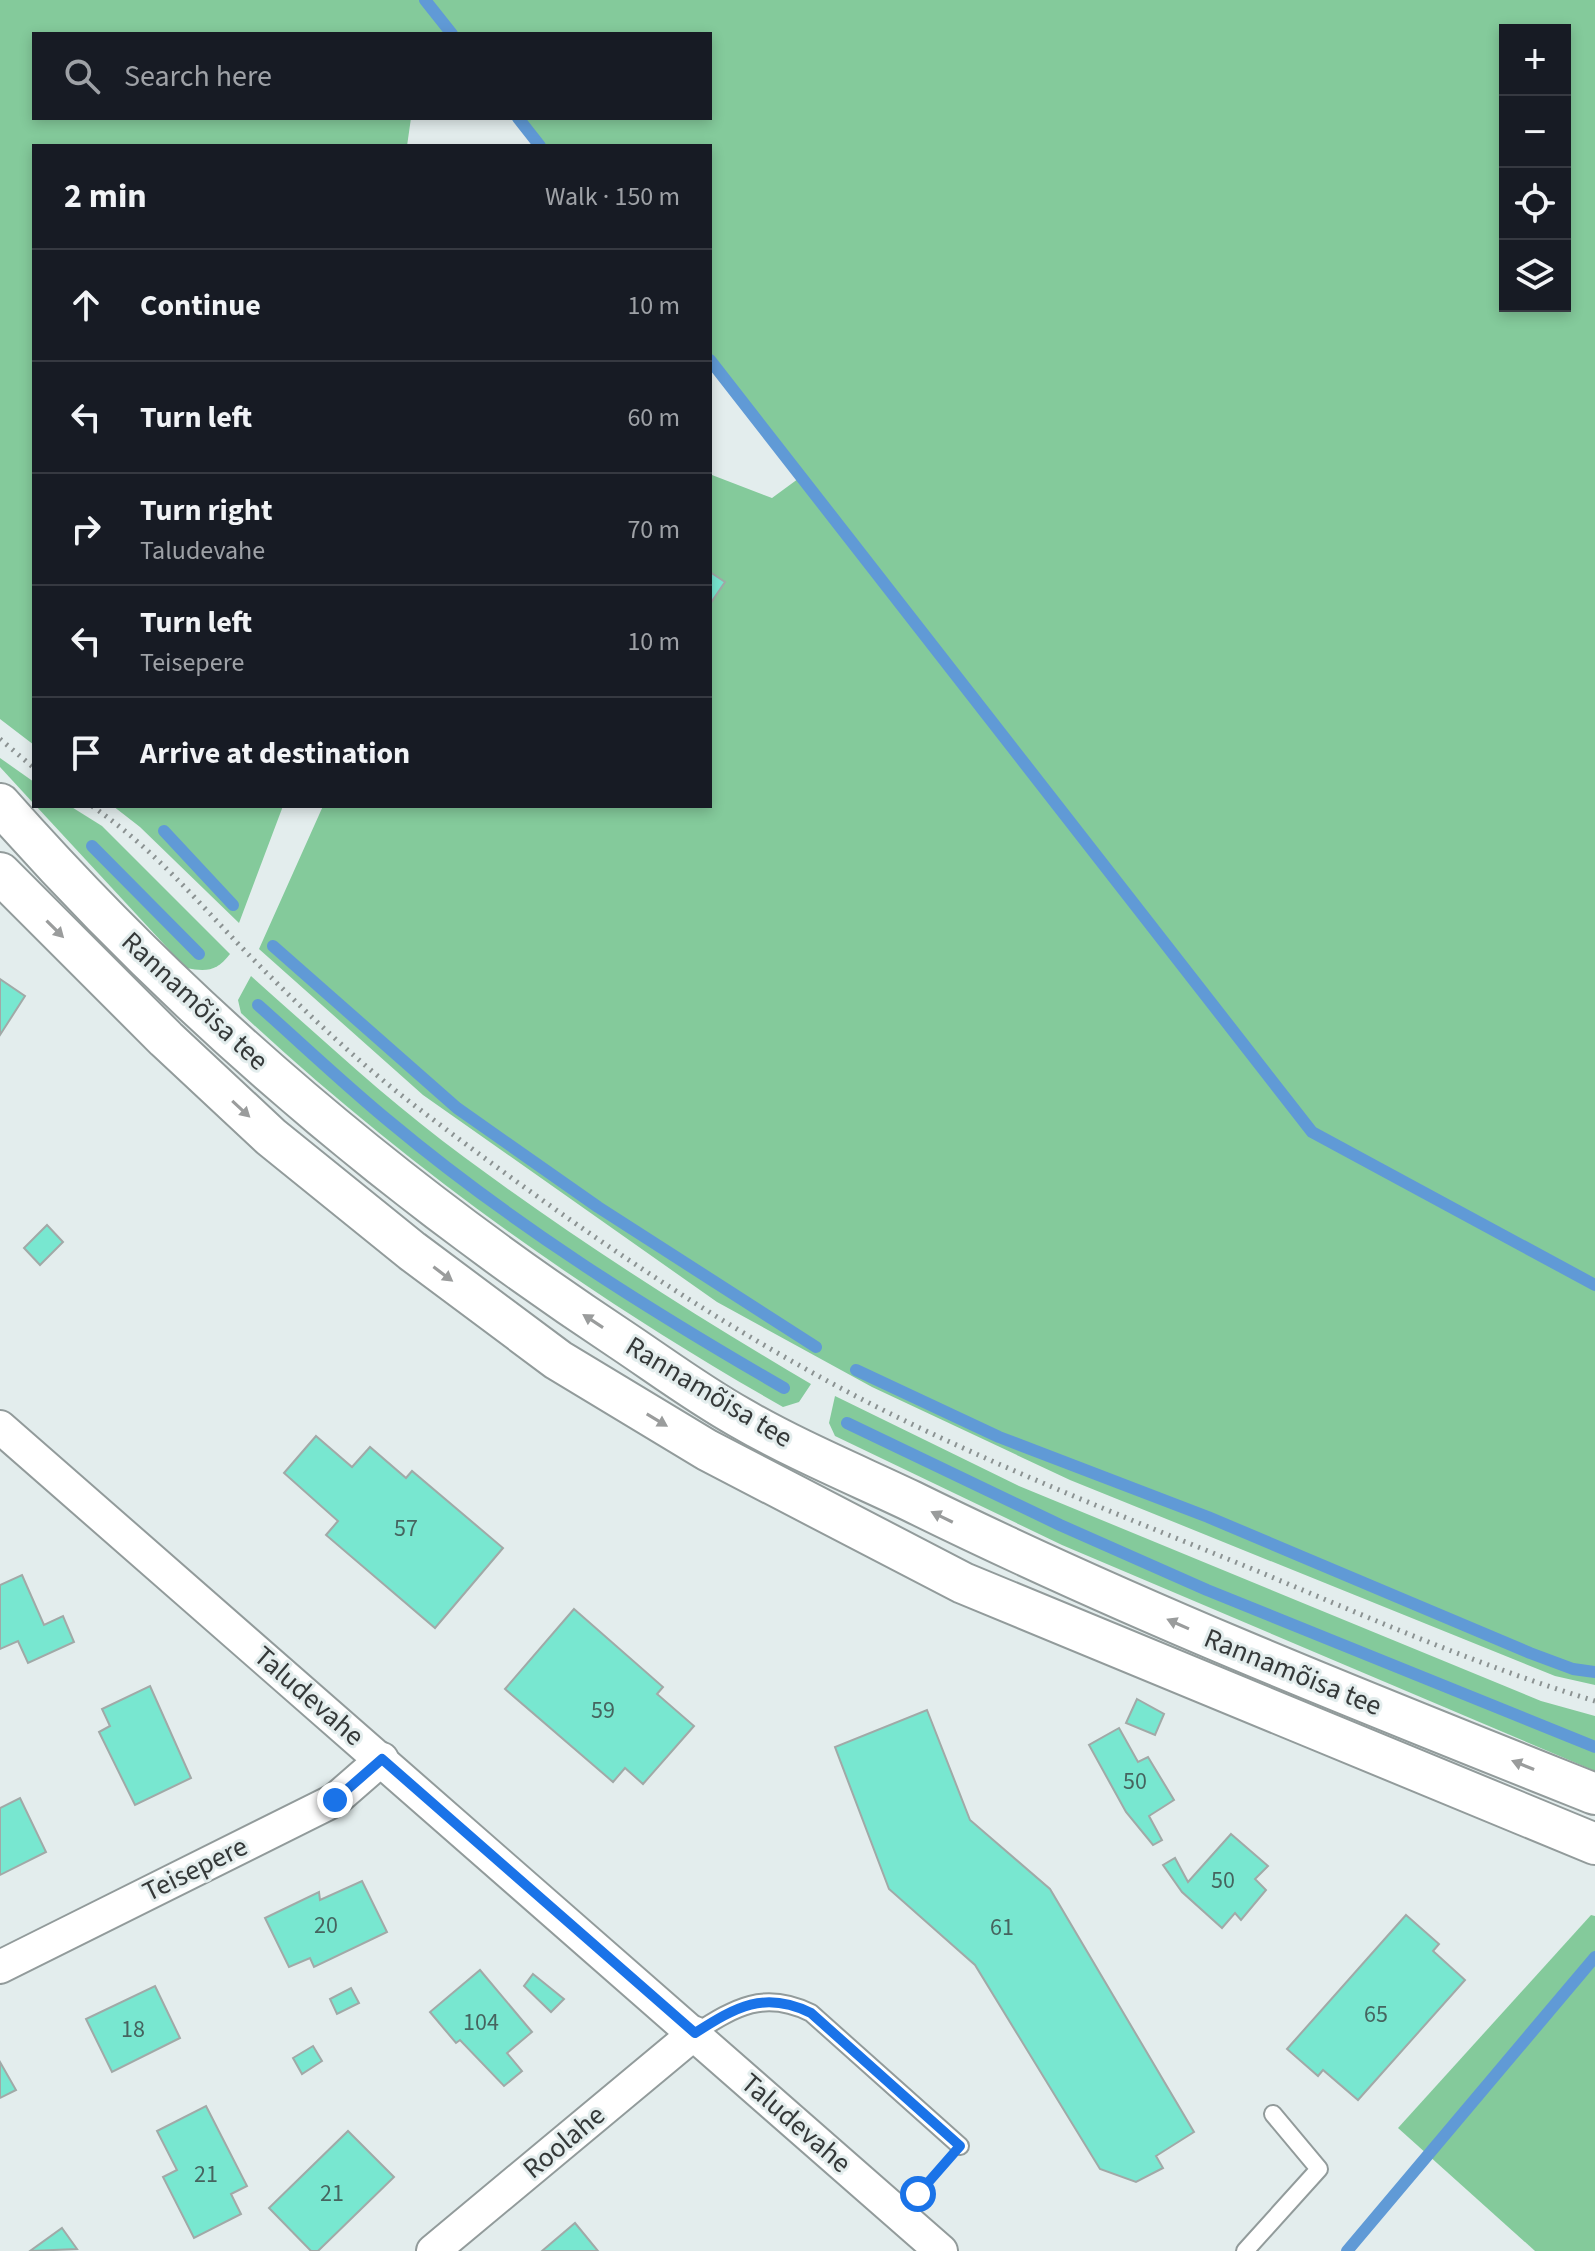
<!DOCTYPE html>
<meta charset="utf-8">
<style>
:root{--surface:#171b24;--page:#242831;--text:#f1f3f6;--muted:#9ea1a6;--line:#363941}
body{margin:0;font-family:"Source Sans 3",sans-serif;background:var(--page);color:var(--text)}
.controls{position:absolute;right:24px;top:24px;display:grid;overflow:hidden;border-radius:0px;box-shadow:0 4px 12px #0003}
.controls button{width:72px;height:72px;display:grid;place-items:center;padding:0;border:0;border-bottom:2px solid var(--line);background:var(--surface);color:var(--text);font:40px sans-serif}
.stop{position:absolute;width:24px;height:24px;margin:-18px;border:6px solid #1a73e8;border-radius:50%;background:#fff}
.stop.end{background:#1a73e8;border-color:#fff;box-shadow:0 2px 8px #0008}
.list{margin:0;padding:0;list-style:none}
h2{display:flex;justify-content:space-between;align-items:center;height:104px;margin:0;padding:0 32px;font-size:34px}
h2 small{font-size:26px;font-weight:400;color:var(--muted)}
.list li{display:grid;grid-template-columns:52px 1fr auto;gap:24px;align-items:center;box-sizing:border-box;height:112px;padding:0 32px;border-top:2px solid var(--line)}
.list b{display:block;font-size:30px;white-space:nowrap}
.list p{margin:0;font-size:26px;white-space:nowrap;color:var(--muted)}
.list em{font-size:26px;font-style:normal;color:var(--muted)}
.icon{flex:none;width:44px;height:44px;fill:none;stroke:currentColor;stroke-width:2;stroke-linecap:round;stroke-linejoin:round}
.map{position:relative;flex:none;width:1595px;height:2251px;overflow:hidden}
.search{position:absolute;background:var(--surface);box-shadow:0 4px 12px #0003;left:32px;top:32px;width:680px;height:88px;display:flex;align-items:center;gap:20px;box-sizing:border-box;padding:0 28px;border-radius:0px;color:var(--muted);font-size:30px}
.panel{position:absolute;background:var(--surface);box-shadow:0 4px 12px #0003;left:32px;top:144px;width:680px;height:664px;border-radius:0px}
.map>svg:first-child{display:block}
</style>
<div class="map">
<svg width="1595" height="2251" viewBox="0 0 1595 2251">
<rect width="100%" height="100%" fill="#e3eded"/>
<g fill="#84ca9b" fill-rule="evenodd">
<path d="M 0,0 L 1595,0 L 1595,1685 L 1555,1676 L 1070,1480 L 872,1387 L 717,1302 L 423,1095 L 259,949 L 323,806 L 710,806 L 710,478 L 712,475 L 772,498 L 802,476 L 710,360 L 710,146 L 540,146 L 518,118 L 710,118 L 710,34 L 34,34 L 34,118 L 411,118 L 407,146 L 34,146 L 34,745 L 0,719 ZM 1505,30 L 1565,30 L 1565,306 L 1505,306 Z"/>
<polygon points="0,758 34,782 34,804 0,767"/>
<path d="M 36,806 L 70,806 L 102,826 L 230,954 C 217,971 207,972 186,968 Z"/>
<polygon points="113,806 283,806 239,923 140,827"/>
<path d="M 251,976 C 321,1038 389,1102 464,1157 C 576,1240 692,1314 811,1384 L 799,1402 L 783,1407 C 588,1296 405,1166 241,1013 L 238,1000 Z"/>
<polygon points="835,1396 1019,1486 1541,1701 1595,1716 1595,1771 1062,1545 835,1436 829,1423"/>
<polygon points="1591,1915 1595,1916 1595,2251 1535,2251 1398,2128"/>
</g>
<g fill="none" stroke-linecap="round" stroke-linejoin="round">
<g stroke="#609ad6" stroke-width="12">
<polyline points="425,0 452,34"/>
<polyline points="518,118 540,146"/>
<polyline points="710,360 1312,1132 1595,1285"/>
<polyline points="164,831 233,905"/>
<polyline points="92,846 199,954"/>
<polyline points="273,946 457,1108 598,1207 816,1347"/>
<path d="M 258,1005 C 302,1044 345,1085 390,1122 C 512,1224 647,1309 784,1388"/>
<polyline points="856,1370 999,1437 1208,1517 1530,1653 1573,1669 1595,1672"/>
<polyline points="847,1423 1060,1525 1207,1590 1595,1747"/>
<polyline points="1347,2251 1595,1957"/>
</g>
</g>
<g fill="#78e7d0" stroke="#a1a9a7" stroke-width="2">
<polygon points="710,572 725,582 710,604"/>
<polygon points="0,979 25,996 0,1035"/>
<polygon points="47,1225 63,1242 40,1265 24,1248"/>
<polygon points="316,1436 352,1467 370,1447 406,1478 412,1471 503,1548 435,1628 326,1535 338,1521 284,1473"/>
<polygon points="22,1575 44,1625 63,1616 74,1642 28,1663 18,1641 0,1649 0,1585"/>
<polygon points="574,1609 663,1687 657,1694 694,1726 643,1784 625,1768 613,1782 505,1689"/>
<polygon points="150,1686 191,1778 135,1805 99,1732 110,1726 102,1709"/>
<polygon points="1137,1699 1164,1714 1155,1735 1126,1723"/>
<polygon points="927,1710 970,1820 1050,1889 1194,2132 1156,2156 1163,2168 1136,2182 1100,2169 975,1965 889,1889 835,1747"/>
<polygon points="1119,1728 1138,1762 1148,1757 1174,1800 1149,1816 1162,1840 1153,1845 1126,1812 1089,1745"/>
<polygon points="20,1798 46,1852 0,1875 0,1808"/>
<polygon points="1231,1834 1268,1866 1255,1879 1266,1890 1241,1920 1235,1913 1222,1928 1182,1892 1163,1865 1175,1858 1188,1882"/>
<polygon points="362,1881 387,1932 314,1967 310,1958 289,1967 265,1918 319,1892 320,1900"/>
<polygon points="1406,1915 1439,1944 1433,1951 1465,1980 1358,2100 1323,2070 1318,2076 1287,2049"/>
<polygon points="480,1970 532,2032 507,2053 522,2071 504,2086 460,2040 456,2043 430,2012"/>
<polygon points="533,1974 564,1999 551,2012 524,1986"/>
<polygon points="155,1986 180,2038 112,2072 86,2019"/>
<polygon points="351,1988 359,2003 337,2014 330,1999"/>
<polygon points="313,2046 322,2061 302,2074 293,2058"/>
<polygon points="0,2062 16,2090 0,2098"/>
<polygon points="206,2106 247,2186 231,2194 241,2214 194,2238 163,2177 177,2170 157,2131"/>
<polygon points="348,2131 394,2177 318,2251 311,2251 269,2208"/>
<polygon points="575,2223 598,2251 542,2251"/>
<polygon points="62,2228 77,2249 30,2251"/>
</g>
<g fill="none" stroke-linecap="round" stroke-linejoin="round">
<g stroke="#929b9b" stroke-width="20">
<g id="service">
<path d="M 695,2033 C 736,2007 764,1990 811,2013 L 960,2146"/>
<polyline points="1245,2251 1319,2169 1273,2114"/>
</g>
</g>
<g stroke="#929b9b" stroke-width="36">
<g id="minor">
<polyline points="0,1427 941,2251"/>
<polyline points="0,1967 335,1800 382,1759"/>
<polyline points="433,2251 695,2033"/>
</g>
</g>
<g stroke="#929b9b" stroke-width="44">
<g id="tertiary">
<path d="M 0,804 C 181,1009 392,1188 620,1339 C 659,1365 698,1394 739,1417 C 794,1449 854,1474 911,1501 C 1134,1611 1364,1702 1595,1794"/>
<polyline points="0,873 166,1039 271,1137 412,1251 558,1360 707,1450 963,1583 1595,1844"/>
</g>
</g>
<g stroke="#8b9292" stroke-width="5" stroke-dasharray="2 6" stroke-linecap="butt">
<polyline points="0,739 34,768"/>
<path d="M 92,806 C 156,851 193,897 246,952 C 298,1005 352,1057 410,1102 C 563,1219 723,1331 895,1416 C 1012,1473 1134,1521 1255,1570 C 1367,1617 1479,1666 1595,1701"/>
<polyline points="922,2190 944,2165"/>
</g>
<use href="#service" stroke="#fff" stroke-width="16"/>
<use href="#minor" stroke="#fff" stroke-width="32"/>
<use href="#tertiary" stroke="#fff" stroke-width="40"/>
</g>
<defs><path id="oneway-solid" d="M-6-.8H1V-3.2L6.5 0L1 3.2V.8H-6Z" transform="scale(2)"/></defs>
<g fill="#9a9c9c">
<use href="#oneway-solid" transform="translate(55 929) rotate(45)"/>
<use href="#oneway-solid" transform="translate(241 1109) rotate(43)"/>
<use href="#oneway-solid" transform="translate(443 1274) rotate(37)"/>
<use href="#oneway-solid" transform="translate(593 1321) rotate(-147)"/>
<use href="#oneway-solid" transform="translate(657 1420) rotate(31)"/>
<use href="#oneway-solid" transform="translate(942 1517) rotate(-154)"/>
<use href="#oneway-solid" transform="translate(1178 1624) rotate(-156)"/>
<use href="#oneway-solid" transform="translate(1523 1765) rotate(-158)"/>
</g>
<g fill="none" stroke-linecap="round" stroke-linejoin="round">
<path stroke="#1a73e8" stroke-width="10" d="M 335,1800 L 382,1759 L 695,2033 C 736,2007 764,1990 811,2013 L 960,2146 L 918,2194"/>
</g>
<g text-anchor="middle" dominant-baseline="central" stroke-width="6" stroke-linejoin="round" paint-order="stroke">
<g font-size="24" fill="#46645f">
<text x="406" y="1528">57</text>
<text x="603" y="1710">59</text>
<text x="1135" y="1781">50</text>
<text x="1223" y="1880">50</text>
<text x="326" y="1925">20</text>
<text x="1002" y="1927">61</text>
<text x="1376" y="2014">65</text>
<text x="481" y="2022">104</text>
<text x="133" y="2029">18</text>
<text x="206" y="2174">21</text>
<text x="332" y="2193">21</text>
</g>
<g font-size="28" fill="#353939" stroke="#e3eded">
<text transform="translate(195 1001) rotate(43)">Rannamõisa tee</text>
<text transform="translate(709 1392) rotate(31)">Rannamõisa tee</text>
<text transform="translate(1293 1672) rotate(22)">Rannamõisa tee</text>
<text transform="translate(309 1696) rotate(41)">Taludevahe</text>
<text transform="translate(195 1869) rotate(-26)">Teisepere</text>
<text transform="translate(796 2123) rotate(41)">Taludevahe</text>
<text transform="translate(564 2142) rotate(-40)">Roolahe</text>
</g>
</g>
</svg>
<div class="controls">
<button>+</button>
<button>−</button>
<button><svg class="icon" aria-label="locate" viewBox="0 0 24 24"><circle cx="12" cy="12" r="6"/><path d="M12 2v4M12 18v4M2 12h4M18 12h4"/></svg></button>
<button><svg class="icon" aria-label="layers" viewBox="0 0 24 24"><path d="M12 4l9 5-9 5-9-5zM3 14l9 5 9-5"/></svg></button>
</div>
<div class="stop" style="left:918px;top:2194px"></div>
<div class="stop end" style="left:335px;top:1800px"></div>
<div class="search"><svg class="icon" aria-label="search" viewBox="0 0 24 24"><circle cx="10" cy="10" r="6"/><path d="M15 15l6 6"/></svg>Search here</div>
<section class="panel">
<h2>2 min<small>Walk · 150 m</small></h2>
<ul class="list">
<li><svg class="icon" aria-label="ahead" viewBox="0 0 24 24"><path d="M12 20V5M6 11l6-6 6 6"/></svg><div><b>Continue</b></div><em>10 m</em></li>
<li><svg class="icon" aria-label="left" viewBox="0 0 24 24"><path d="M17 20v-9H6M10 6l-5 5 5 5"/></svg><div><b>Turn left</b></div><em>60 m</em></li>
<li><svg class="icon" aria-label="right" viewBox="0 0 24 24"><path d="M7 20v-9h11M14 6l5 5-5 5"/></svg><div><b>Turn right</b><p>Taludevahe</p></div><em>70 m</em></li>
<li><svg class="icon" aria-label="left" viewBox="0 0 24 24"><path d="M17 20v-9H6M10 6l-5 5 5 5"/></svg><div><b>Turn left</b><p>Teisepere</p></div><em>10 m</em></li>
<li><svg class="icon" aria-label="arrive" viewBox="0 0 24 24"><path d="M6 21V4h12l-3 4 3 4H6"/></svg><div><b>Arrive at destination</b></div></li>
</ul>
</section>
</div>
